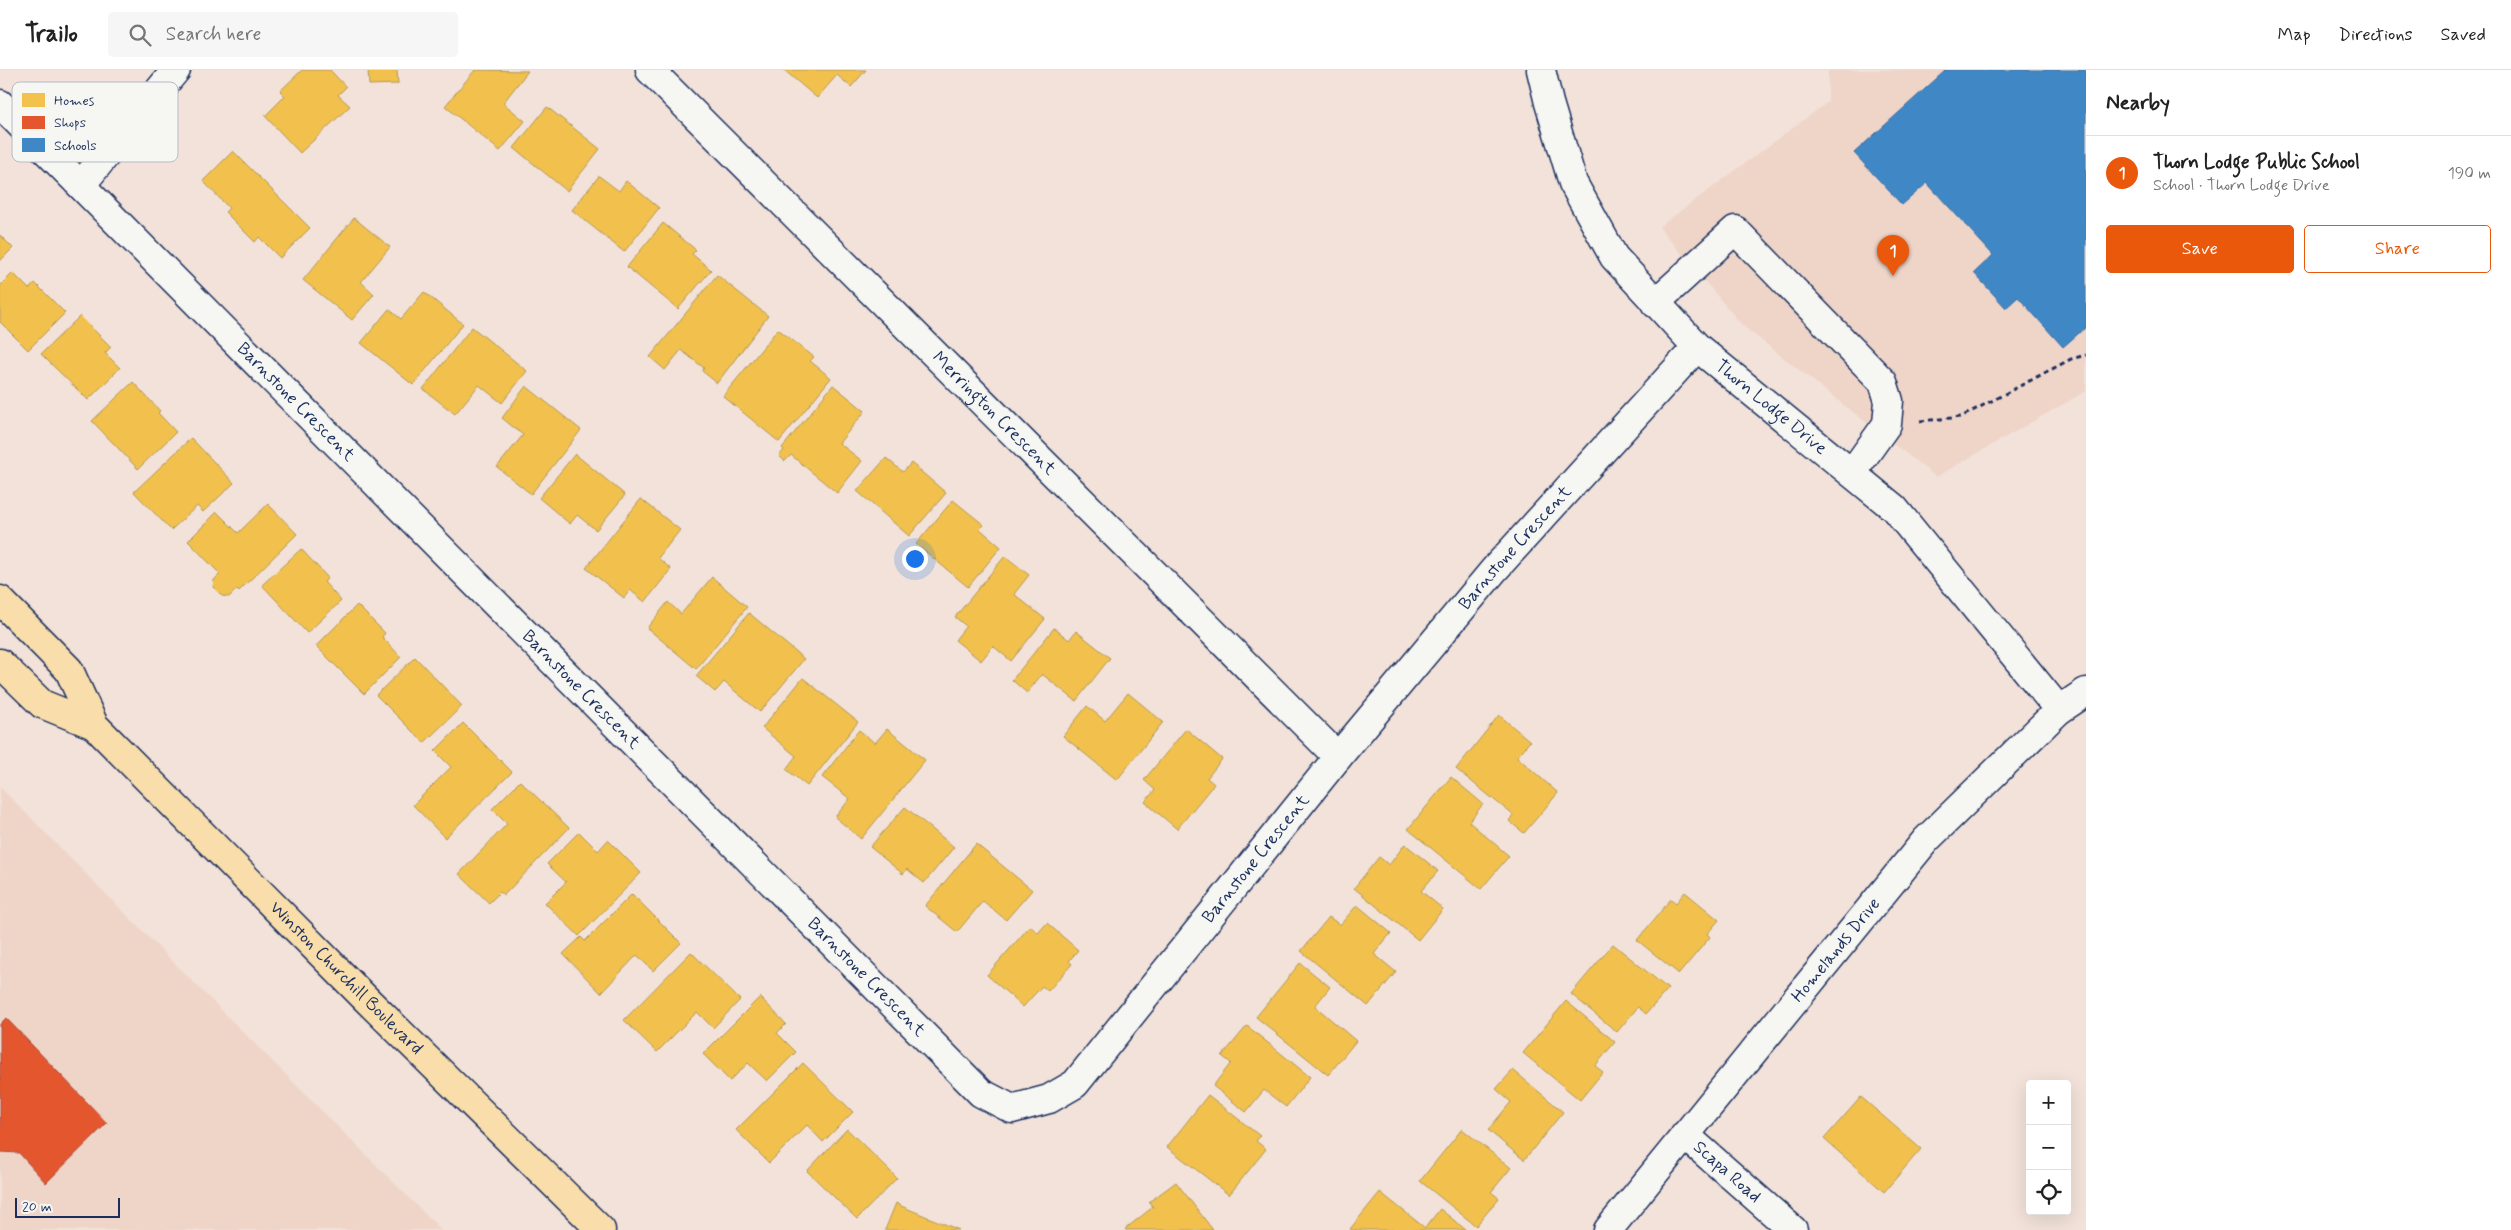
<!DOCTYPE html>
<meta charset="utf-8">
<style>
:root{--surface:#fff;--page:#f6f6f6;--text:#222;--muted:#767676;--line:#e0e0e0;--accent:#ea580c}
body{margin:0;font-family:Mynerve,sans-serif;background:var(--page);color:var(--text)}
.controls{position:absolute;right:15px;bottom:15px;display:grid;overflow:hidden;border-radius:5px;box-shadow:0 5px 20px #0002}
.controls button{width:45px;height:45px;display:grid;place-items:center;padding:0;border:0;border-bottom:1px solid var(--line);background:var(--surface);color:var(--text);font:25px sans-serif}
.scale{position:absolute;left:15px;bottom:12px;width:105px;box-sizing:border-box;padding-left:5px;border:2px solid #1b2f5e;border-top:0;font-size:14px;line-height:18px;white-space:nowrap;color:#1b2f5e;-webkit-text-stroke:4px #f6f6f2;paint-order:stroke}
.you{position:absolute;left:914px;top:488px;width:18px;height:18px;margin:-12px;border:4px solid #fff;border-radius:50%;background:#1a73e8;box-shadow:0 0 0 8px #1a73e833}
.badge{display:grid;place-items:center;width:32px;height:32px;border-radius:50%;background:var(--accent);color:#fff;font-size:16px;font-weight:700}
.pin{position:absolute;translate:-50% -41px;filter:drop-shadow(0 1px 2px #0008)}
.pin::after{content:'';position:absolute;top:26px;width:18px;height:15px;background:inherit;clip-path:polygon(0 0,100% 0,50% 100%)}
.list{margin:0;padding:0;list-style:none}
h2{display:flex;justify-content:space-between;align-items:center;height:65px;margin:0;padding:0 20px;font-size:21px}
h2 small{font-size:16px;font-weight:400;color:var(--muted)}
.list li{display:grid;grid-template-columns:32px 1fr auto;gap:15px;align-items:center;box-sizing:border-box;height:75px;padding:0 20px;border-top:1px solid var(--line)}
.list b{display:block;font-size:19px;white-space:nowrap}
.list p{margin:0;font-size:16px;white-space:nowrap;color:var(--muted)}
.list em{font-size:16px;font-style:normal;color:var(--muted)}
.actions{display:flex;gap:10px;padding:15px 20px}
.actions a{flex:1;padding:11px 0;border:1px solid var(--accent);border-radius:5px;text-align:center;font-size:18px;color:var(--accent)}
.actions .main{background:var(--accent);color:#fff}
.icon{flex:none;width:28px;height:28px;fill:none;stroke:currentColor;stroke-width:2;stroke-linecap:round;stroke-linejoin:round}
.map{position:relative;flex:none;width:2086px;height:1160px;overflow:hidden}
header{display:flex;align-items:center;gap:30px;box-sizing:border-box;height:70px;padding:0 25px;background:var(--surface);border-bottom:1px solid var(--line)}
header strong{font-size:24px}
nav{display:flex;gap:28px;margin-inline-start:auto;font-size:18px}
.search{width:350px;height:45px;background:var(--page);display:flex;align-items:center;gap:12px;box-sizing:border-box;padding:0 18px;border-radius:5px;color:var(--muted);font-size:19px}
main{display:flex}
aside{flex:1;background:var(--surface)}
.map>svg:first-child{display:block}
</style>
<header>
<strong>Trailo</strong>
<div class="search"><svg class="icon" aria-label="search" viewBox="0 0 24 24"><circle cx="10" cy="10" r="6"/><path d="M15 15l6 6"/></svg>Search here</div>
<nav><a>Map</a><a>Directions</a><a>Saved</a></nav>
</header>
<main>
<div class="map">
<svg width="2086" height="1160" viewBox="0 0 2086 1160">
<rect width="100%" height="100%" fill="#f2e2d9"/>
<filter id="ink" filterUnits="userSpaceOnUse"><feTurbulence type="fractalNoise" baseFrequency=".02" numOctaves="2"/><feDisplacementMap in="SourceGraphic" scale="10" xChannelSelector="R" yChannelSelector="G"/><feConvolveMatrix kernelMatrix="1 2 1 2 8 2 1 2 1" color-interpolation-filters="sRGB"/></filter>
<g filter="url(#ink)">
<g fill="#efd4c8">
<polygon points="1828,0 2086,0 2086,321 1936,407 1742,255 1659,157 1828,32"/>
<polygon points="0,717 173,892 441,1160 0,1160"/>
</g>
<g fill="#f2c14e" stroke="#b29553">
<polygon points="302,0 330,0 346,17 338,25 350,36 300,83 265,46 285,26 280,21"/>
<polygon points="368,0 397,0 398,14 369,15"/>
<polygon points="475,0 528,1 503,33 525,51 500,81 445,36"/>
<polygon points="784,0 866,0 851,17 837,5 817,28"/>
<polygon points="547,37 600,79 567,121 514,78"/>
<polygon points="233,81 310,158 280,188 259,167 255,172 225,142 229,138 203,111"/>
<polygon points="599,106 619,121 626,111 659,138 624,182 572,140"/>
<polygon points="354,148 390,177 361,212 374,224 352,250 303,210"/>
<polygon points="663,153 696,180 692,184 711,200 678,239 627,197"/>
<polygon points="0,165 13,178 0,191"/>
<polygon points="13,203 29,219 35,213 65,243 28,280 0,252 0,216"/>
<polygon points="717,205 768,246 717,313 702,301 704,298 681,280 665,300 650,287"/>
<polygon points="424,222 463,254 413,315 361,273 389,239 401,249"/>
<polygon points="80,246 111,277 105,283 120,298 88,330 41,284"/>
<polygon points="472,257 527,301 502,333 479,315 455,344 423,319"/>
<polygon points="778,259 814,287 810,291 831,308 779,372 723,326"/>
<polygon points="133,312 160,341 158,343 176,362 138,399 92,351"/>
<polygon points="833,315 865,341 839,373 862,391 837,423 791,385 785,391 779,386 784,380 782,378"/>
<polygon points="526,316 581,360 531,424 497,397 523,365 502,348"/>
<polygon points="191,368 234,413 203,442 197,436 171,460 134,422"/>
<polygon points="575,384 625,425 596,460 577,445 570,454 539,428"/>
<polygon points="886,388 903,402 911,393 946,423 909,466 857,421"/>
<polygon points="641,429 680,460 658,488 671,499 645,532 630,520 624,528 586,498"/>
<polygon points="953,430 984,455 980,459 1001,477 968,517 916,474"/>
<polygon points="268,434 297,464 239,521 237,519 229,527 222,526 213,517 214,510 220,504 188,471 217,442 238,463"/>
<polygon points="301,479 328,508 324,512 341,531 307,563 262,515"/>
<polygon points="1005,486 1029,505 1014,524 1045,549 1011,591 993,576 981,591 955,570 966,556 955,547"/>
<polygon points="712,507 747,537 696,599 647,558 668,532 681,544"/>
<polygon points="357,535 385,563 382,567 401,587 364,624 316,576"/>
<polygon points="749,543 804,589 760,642 724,612 715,622 696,606"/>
<polygon points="1054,558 1069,570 1076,561 1110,588 1076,631 1042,604 1027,623 1012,610"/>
<polygon points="415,587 462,636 424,673 376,625"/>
<polygon points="803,608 858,652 807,716 786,699 796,686 762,658"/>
<polygon points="1128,623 1163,652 1117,710 1063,666 1087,636 1105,651"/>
<polygon points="1499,645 1530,671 1517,687 1558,723 1524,763 1509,751 1513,745 1456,699"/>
<polygon points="463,653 512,702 445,768 413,735 451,697 435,681"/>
<polygon points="887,659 925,690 861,769 835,747 850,729 822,707 859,660 875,673"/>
<polygon points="1186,659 1222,689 1207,708 1214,714 1177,759 1145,732 1155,720 1144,710"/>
<polygon points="1451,707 1483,734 1469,752 1509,786 1481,819 1408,759"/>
<polygon points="520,711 569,758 504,825 500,822 489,833 459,804 507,754 492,739"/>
<polygon points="905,737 954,777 924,813 907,799 903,804 870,777"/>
<polygon points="579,762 598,781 608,770 641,803 579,866 545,833 566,812 547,794"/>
<polygon points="976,774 1032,820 1006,850 983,831 957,862 925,836"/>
<polygon points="1405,774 1438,801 1421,821 1443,839 1418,870 1354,818 1379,787 1389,795"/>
<polygon points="1685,822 1719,850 1707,864 1710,867 1679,904 1637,870 1671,829 1676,833"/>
<polygon points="632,824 681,873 653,901 637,885 601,923 563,884 581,867 585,871"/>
<polygon points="1357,835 1391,863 1374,884 1396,902 1368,936 1301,881 1329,847 1340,855"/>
<polygon points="1047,853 1078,880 1069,891 1072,894 1048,921 1042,916 1023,937 987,905 1030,856 1038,863"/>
<polygon points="1613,874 1668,919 1646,944 1638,937 1617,962 1571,924"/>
<polygon points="691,882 740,930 713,958 697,942 657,982 624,950"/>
<polygon points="1300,893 1330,917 1315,936 1356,971 1328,1005 1256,947"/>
<polygon points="760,927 786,954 777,963 796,982 767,1011 748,993 730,1011 703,984"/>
<polygon points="1566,931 1615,972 1595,996 1603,1002 1580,1030 1523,983"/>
<polygon points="1247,956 1310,1007 1286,1037 1264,1020 1246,1042 1213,1016 1231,993 1222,986"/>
<polygon points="803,993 853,1042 823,1072 807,1055 769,1093 736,1060"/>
<polygon points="1513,1000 1563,1042 1524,1090 1488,1060 1511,1032 1496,1019"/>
<polygon points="1208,1025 1260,1066 1256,1071 1266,1079 1229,1125 1167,1077"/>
<polygon points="1861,1027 1921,1079 1884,1122 1824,1069"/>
<polygon points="847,1059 897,1108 857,1149 807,1101"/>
<polygon points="1462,1059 1511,1098 1491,1122 1499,1128 1476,1156 1420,1111"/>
<polygon points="1176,1112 1213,1160 1126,1160 1125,1159 1153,1137 1149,1132"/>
<polygon points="1380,1122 1425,1158 1440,1139 1466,1160 1352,1160 1350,1159"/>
<polygon points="896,1133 901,1136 959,1160 885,1160"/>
</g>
<polygon fill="#e4572e" stroke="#a84b3c" points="6,948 107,1053 46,1113 19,1083 0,1082 0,954"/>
<polygon fill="#3f88c5" stroke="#346da6" points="1946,0 2086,0 2086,257 2063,277 2018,227 2006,238 1974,203 1993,185 1927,113 1902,135 1854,83"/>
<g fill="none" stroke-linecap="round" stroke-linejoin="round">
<g stroke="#1b2f5e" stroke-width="31">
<g id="minor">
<path id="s1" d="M 650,0 L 1338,687"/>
<path id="s2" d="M 1541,0 L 1549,33 L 1573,113 L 1614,187 L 1697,277 L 1894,438 L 2059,640"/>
<path id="s3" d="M 0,34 L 981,1023 L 1012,1039 L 1049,1029 L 1075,1014 L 1338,687 L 1494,500 L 1697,277"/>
<polyline points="81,115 176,0"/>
<polyline points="1655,233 1735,160 1883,312 1889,331 1887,354 1852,403"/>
<path id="s4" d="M 1685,1065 L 1793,1160"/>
<path id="s5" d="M 1608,1160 L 1926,770 L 2059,640 L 2086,622"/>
</g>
</g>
<g stroke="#1b2f5e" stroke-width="31">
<g id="major">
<path id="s6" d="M 0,530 L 69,600 L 94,655 L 365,928 L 601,1160"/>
<polyline points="0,593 42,634 94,655"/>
</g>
</g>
<polyline stroke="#1b2f5e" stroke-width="3" stroke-dasharray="5 4" stroke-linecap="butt" points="1920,351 1961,347 2071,289 2086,285"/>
<use href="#minor" stroke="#f6f6f2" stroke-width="28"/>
<use href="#major" stroke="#f9deab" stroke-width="28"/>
</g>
</g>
<g text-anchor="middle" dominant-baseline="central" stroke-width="5" stroke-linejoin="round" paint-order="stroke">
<g font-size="18" fill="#1b2f5e" stroke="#f6f6f2">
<text stroke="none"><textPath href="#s3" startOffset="420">Barnstone Crescent</textPath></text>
<text stroke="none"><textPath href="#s2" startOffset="420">Thorn Lodge Drive</textPath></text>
<text stroke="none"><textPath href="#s1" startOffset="486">Merrington Crescent</textPath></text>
<text stroke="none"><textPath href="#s3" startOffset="2190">Barnstone Crescent</textPath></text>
<text stroke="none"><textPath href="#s3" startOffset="825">Barnstone Crescent</textPath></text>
<text stroke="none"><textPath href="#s3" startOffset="1785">Barnstone Crescent</textPath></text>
<text stroke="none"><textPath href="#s5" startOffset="361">Homelands Drive</textPath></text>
<text stroke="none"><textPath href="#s3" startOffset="1230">Barnstone Crescent</textPath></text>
<text stroke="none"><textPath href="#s6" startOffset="516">Winston Churchill Boulevard</textPath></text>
<text stroke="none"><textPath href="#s4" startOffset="56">Scapa Road</textPath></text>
</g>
</g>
<rect x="12" y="12" width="166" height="80" rx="8" fill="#f6f6f2" stroke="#b4bac6" stroke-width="1"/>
<rect x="22" y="23" width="23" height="14" fill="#f2c14e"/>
<rect x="22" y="46" width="23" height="13" fill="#e4572e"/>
<rect x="22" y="68" width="23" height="14" fill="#3f88c5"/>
<g font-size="14" fill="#1b2f5e">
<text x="54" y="35">Homes</text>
<text x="54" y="57">Shops</text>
<text x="54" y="80">Schools</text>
</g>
</svg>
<div class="controls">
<button>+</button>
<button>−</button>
<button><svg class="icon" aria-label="locate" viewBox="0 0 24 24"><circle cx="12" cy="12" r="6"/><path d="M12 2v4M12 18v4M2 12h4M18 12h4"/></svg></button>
</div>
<div class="scale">20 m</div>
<div class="you"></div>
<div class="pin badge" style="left:1893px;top:206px">1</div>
</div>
<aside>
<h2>Nearby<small></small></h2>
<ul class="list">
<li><span class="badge">1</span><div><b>Thorn Lodge Public School</b><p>School · Thorn Lodge Drive</p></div><em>190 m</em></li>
</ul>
<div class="actions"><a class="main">Save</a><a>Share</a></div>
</aside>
</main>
